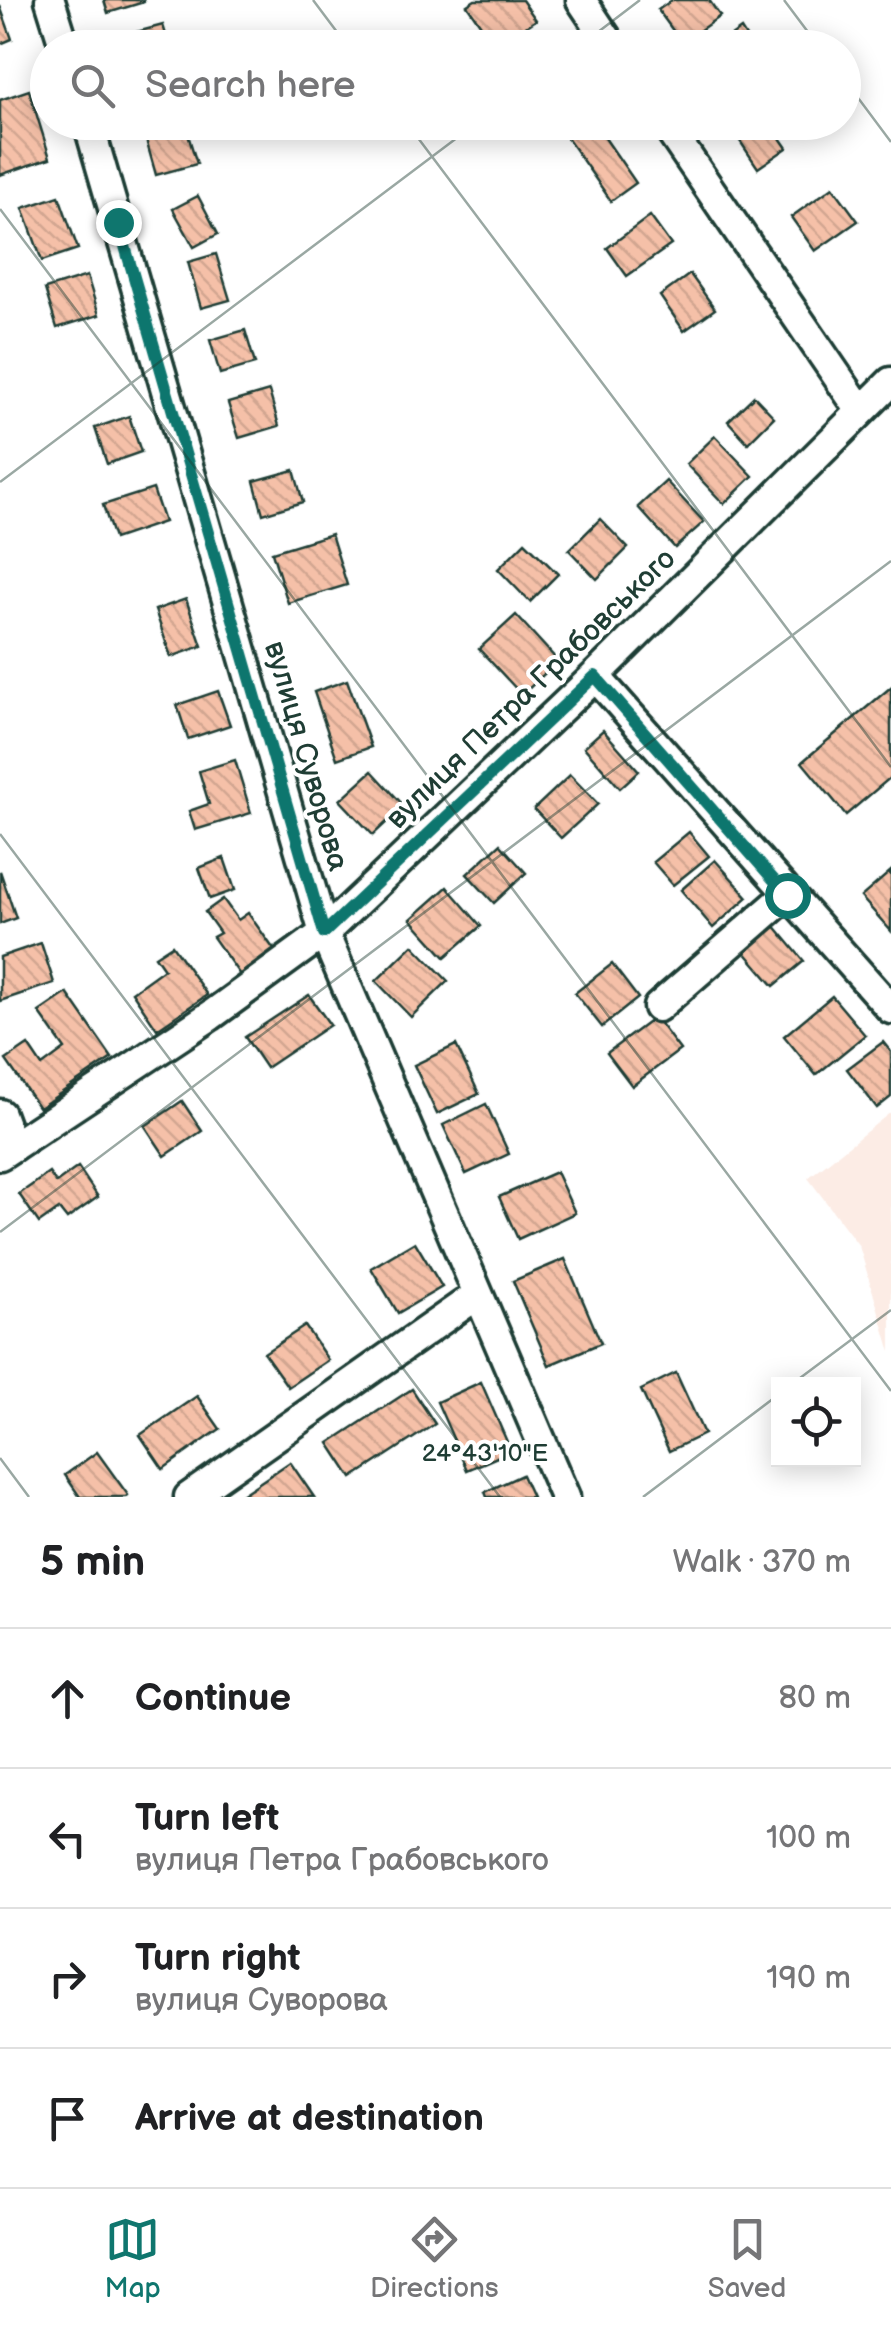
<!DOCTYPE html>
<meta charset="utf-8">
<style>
:root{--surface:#fff;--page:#f2f2f2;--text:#202124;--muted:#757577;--line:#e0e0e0;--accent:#0f766e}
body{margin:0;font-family:"Balsamiq Sans",sans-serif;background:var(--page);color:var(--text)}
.controls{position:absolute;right:30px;bottom:30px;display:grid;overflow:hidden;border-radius:0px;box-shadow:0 5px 25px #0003}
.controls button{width:90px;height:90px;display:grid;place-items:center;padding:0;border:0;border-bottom:2px solid var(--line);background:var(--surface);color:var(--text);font:50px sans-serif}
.stop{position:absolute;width:30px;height:30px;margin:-22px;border:8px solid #0f766e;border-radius:50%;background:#fff}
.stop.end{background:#0f766e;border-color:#fff;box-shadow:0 2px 10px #0008}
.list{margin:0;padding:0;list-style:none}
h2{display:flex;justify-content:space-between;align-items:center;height:130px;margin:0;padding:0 40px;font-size:42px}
h2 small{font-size:32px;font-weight:400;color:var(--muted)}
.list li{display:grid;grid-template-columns:65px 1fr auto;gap:30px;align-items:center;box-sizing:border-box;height:140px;padding:0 40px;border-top:2px solid var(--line)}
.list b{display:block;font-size:38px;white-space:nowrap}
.list p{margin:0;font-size:32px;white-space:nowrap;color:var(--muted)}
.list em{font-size:32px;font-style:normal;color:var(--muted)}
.icon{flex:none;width:55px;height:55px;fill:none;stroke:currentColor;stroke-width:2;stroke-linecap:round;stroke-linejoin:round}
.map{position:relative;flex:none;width:891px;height:1497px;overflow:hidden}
.search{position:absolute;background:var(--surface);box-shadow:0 5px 25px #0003;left:30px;right:30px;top:30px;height:110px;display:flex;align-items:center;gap:25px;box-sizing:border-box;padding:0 35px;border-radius:55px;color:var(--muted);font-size:38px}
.sheet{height:690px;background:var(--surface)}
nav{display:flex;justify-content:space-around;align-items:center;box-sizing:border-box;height:140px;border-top:2px solid var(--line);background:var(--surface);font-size:28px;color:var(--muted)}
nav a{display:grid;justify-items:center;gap:5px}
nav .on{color:var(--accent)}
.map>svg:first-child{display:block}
</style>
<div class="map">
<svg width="891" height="1497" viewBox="0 0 891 1497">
<defs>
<pattern id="building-back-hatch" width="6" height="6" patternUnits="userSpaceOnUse" patternTransform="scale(2.5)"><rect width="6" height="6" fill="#f5c0a8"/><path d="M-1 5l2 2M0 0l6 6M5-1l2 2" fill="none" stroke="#d2a691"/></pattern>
</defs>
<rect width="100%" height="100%" fill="#fff"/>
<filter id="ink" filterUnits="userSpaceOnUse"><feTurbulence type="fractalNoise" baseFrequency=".01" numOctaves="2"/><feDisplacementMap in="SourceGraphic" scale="20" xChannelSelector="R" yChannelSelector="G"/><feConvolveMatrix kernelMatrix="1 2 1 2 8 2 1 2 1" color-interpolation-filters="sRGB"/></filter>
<g filter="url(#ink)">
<polygon fill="#fcece5" points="891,1112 891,1352 859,1246 808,1178"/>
<g fill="url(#building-back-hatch)" stroke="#1f3d34" stroke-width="2.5">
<polygon points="104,0 143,0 144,2 108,13"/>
<polygon points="475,0 522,0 536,20 496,47 467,5"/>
<polygon points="672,0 709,0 720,16 682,43 658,10"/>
<polygon points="0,6 12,39 0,44"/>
<polygon points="163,25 170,48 121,48 118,37"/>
<polygon points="741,29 753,48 714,48"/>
<polygon points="29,90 50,158 0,175 0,100"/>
<polygon points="589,122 594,122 636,183 611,201 567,138"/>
<polygon points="761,122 769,122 787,148 758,168 738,138"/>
<polygon points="185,125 197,164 156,175 145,136"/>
<polygon points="833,187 858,221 815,251 791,217"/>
<polygon points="59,196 78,249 42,261 23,208"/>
<polygon points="198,196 218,234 194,247 173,209"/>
<polygon points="650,216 671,245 627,276 607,248"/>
<polygon points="216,254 230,300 201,308 188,262"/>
<polygon points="690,274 715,309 684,331 660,296"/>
<polygon points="87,276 99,315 57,328 45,289"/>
<polygon points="245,330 255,364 220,374 210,340"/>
<polygon points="269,391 279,426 239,438 228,403"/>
<polygon points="754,396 774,417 748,443 728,421"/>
<polygon points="129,416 141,452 107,464 95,428"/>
<polygon points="715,436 753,476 724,504 686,464"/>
<polygon points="294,470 303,502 263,514 254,481"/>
<polygon points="666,481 704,522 675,548 638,507"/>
<polygon points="153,489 164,522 114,539 103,505"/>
<polygon points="600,519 628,548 597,579 569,550"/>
<polygon points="331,534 347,585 288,603 272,552"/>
<polygon points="525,542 558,574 530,602 498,569"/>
<polygon points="186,599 202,646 171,657 155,610"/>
<polygon points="516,615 558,661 522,695 479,649"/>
<polygon points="347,680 371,747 337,759 314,692"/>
<polygon points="891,687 891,777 846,815 802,762"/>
<polygon points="218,691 230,725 188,739 177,705"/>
<polygon points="603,730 639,771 620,788 584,747"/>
<polygon points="235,760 251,813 195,830 189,811 209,804 199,771"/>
<polygon points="372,771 404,806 373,835 340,800"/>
<polygon points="570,775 598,804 561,838 534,809"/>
<polygon points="689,832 709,856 673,885 653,862"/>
<polygon points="500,844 526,873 494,903 467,874"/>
<polygon points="224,858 235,890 210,899 199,868"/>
<polygon points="715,860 748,897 713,928 681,890"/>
<polygon points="0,871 16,918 0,924"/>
<polygon points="891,871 891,931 861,897"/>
<polygon points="447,887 481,926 445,957 411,919"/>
<polygon points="223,899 238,920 248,913 275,951 240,975 213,937 220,933 205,912"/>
<polygon points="773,924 804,961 774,986 743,950"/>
<polygon points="41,943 54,983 0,1001 0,957"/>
<polygon points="172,945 207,995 157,1029 132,992 164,969 155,956"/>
<polygon points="413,945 448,981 411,1017 376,981"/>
<polygon points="612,964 638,998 602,1027 575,993"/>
<polygon points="67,993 112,1058 39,1108 6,1060 28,1045 42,1066 65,1049 39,1012"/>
<polygon points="309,995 330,1025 266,1068 245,1037"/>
<polygon points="832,996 865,1035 816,1075 784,1036"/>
<polygon points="655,1017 680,1050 632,1086 607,1053"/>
<polygon points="883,1042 891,1052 891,1097 877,1108 847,1069"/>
<polygon points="456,1045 479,1094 437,1114 414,1065"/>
<polygon points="182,1101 202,1131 165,1156 145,1126"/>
<polygon points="486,1104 509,1154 466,1174 443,1125"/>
<polygon points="78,1167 98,1197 67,1219 59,1209 39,1223 19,1194 49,1173 56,1183"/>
<polygon points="556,1172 575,1213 518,1239 499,1197"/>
<polygon points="415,1242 442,1287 398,1313 371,1268"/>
<polygon points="565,1259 601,1343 549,1365 513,1281"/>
<polygon points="305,1326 328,1360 288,1387 264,1353"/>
<polygon points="676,1373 704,1434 669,1451 641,1390"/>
<polygon points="481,1382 511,1451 467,1470 437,1402"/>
<polygon points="412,1389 435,1424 352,1478 329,1443"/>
<polygon points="197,1396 220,1429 163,1469 140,1435"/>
<polygon points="97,1452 128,1495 126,1497 80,1497 65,1475"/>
<polygon points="290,1462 314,1497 238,1497"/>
<polygon points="522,1475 532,1497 487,1497 485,1492"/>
</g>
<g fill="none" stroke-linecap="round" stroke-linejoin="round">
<g stroke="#1f3d34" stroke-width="35">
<g id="minor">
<polyline points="50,0 65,48"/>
<polyline points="581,0 613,48"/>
<polyline points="88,122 324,933 565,1497"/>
<polyline points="664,122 861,411"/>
<polyline points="595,676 891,1009"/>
<polyline points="658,1007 787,895"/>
<polyline points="0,1114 12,1147"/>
<polyline points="0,1155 210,1016 324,933 595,676 891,382"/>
<polyline points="189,1497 477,1295"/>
</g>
</g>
<use href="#minor" stroke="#fff" stroke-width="28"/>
</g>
</g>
<g fill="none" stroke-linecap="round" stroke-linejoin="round" filter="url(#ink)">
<polyline stroke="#0f766e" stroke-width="12" points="118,222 324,933 595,676 787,895"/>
</g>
<path fill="none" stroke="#1f3d34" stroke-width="2.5" stroke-opacity="0.45" d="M 313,0 L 349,48M 784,0 L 820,48M 577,48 L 640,0M 844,79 L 891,142M 406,122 L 891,767M 0,209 L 891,1391M 0,482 L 478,122M 0,834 L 500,1497M 0,1232 L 891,561M 792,1384 L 891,1310M 0,1458 L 29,1497M 643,1497 L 778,1395"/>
<g text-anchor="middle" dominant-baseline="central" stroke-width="8" stroke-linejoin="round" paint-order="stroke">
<g font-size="30" fill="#1f3d34" stroke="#fff">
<text transform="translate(531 689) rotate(-44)">вулиця Петра Грабовського</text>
<text transform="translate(306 756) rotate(74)">вулиця Суворова</text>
</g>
</g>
<g font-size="25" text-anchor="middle" fill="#1f3d34" stroke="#fff" stroke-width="8" stroke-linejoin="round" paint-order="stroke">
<text x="485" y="1461">24°43'10"E</text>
</g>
</svg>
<div class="controls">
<button><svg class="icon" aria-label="locate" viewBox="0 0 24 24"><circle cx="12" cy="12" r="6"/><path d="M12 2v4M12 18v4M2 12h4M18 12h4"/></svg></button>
</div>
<div class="stop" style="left:787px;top:895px"></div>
<div class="stop end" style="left:118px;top:222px"></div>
<div class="search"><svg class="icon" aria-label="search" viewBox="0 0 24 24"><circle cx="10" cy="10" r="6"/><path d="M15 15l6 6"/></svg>Search here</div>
</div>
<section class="sheet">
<h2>5 min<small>Walk · 370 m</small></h2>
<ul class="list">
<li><svg class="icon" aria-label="ahead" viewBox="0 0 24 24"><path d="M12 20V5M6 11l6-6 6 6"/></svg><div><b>Continue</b></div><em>80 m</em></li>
<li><svg class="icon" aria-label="left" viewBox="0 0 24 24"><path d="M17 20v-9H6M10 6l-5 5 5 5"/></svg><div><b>Turn left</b><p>вулиця Петра Грабовського</p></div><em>100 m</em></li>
<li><svg class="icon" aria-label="right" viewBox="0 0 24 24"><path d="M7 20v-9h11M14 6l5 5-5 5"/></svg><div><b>Turn right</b><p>вулиця Суворова</p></div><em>190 m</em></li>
<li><svg class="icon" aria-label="arrive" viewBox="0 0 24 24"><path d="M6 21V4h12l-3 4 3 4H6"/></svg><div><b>Arrive at destination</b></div></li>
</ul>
</section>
<nav>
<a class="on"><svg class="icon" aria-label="map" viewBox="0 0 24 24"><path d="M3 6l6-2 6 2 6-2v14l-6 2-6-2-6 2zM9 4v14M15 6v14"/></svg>Map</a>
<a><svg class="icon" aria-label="directions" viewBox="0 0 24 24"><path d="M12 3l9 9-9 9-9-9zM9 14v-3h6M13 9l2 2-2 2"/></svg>Directions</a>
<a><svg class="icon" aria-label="saved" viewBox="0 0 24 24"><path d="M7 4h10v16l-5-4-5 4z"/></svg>Saved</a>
</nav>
